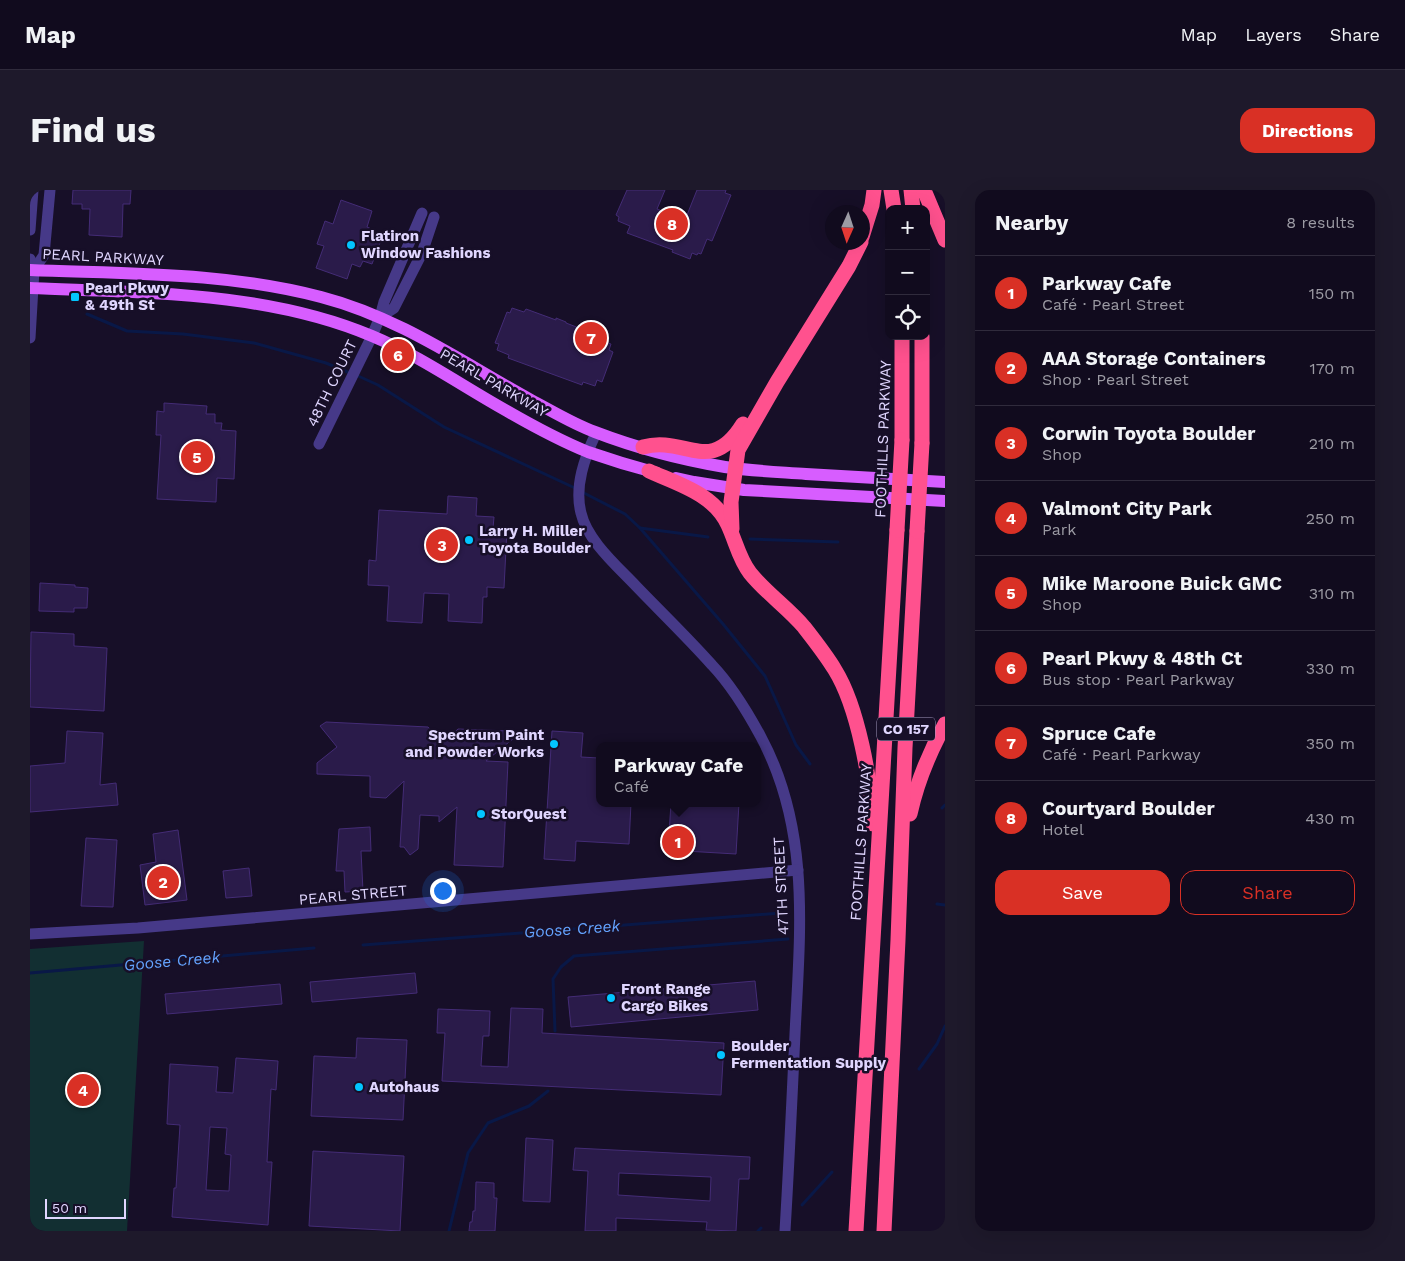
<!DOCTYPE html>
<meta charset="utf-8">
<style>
:root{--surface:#110b1e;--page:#1e192b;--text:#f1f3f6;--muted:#9c9ba4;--line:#302b3c;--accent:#d93025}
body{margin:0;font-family:"Work Sans",sans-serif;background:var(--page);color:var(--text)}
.controls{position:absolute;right:15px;top:15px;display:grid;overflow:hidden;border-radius:10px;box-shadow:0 5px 20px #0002}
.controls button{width:45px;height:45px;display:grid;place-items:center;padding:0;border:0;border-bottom:1px solid var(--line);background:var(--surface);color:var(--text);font:25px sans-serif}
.compass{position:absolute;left:795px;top:15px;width:45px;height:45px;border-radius:50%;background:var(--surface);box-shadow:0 5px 20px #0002;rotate:183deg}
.scale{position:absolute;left:15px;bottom:12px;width:81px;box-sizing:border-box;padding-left:5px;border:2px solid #e0d6ff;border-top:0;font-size:14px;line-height:18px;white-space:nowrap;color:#e0d6ff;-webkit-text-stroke:4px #170f28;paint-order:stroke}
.you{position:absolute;left:412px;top:700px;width:18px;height:18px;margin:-12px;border:4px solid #fff;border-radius:50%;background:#1a73e8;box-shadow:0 0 0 8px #1a73e833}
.badge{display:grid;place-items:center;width:32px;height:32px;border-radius:50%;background:var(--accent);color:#fff;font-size:16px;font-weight:700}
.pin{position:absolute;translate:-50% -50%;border:2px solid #fff;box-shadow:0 1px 5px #0006}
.popup{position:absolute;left:566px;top:552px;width:165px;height:65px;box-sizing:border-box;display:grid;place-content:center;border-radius:10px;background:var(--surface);filter:drop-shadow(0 1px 4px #0005);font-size:16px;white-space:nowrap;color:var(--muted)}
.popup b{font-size:19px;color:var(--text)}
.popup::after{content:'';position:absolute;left:50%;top:100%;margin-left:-10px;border:10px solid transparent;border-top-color:var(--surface)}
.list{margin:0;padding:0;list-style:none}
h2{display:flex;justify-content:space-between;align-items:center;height:65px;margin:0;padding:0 20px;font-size:21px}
h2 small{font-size:16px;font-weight:400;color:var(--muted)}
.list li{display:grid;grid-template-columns:32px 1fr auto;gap:15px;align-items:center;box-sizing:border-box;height:75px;padding:0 20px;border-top:1px solid var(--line)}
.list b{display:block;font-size:19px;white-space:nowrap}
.list p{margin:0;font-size:16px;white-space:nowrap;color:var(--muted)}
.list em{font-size:16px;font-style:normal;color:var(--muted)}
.actions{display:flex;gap:10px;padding:15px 20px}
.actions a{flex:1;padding:11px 0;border:1px solid var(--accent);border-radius:15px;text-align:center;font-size:18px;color:var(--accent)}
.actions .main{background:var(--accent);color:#fff}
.icon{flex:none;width:28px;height:28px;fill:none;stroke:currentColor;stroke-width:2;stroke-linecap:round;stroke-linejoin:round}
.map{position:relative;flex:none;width:915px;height:1041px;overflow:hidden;border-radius:15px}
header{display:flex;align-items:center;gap:30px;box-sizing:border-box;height:70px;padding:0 25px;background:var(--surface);border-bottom:1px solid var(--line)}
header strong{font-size:24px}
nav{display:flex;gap:28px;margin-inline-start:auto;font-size:18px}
.intro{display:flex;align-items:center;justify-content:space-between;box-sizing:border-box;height:120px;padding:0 30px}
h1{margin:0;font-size:35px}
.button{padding:12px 22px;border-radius:15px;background:var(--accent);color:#fff;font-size:18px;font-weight:700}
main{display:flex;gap:30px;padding:0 30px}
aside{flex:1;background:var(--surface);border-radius:15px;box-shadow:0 5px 20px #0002}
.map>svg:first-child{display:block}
</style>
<header>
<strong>Map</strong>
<nav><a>Map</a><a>Layers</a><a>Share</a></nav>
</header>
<div class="intro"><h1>Find us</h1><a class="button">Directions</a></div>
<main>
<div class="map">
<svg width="915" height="1041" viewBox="0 0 915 1041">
<rect width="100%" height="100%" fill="#170f28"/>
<polygon fill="#122f32" points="114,751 97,1041 0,1041 0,759"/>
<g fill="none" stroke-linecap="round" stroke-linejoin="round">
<g stroke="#091847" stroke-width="3">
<polyline points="57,124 97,141 153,144 224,153 296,173 320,183"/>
<polyline points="326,185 348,195 414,237 547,299"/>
<polyline points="552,302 595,324 610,338 693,434 735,486 766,555 780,574"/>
<polyline points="610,338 678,347"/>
<polyline points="720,349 808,352"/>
<polyline points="912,618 915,615"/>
<polyline points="907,714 915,715"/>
<polyline points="333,755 751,723"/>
<polyline points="0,783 284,758"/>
<polyline points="525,841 523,789 531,777 544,766 758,749"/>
<polyline points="889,879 907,854 915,836"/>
<polyline points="772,1015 802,982"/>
<polyline points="419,1041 438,963 458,933 499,916 518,901"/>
<polyline points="728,1041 731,1038"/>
</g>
</g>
<g fill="#2a1b4a" stroke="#442c76" fill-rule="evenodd">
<polygon points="43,0 101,0 100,14 93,14 92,47 59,45 60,19 52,19 52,14 42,14"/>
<polygon points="597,0 635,0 627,19 655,30 667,0 696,0 695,3 701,5 682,51 677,49 671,64 668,63 667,65 662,63 660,69 642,62 643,60 597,43 600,36 588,31 589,27 586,25"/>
<polygon points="311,10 342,21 337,37 344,40 342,47 351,50 342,74 333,71 330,77 322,74 317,89 286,78 294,56 287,54 295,31 303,34"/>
<polygon points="482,118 494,122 496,119 526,130 526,128 536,132 536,133 570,146 569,150 581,154 579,160 583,162 572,192 567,190 565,196 553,192 552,195 478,168 479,165 467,160 469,154 465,153 477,122 480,123"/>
<polygon points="134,213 177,216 176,224 185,224 185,233 192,233 191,240 206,241 204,289 187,288 186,312 127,309 131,245 126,245 127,221 134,222"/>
<polygon points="418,306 447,308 446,326 464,327 463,338 477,339 474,398 457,397 457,407 453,407 452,433 418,431 419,404 394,403 392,433 357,431 359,396 338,395 339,370 346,371 349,320 417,324"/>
<polygon points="10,393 45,395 45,397 58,398 57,418 44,418 44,422 9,421"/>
<polygon points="1,442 44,444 44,456 77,458 74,521 0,517"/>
<polygon points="296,532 398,537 413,553 428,539 479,541 484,548 456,571 478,572 473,677 424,675 427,617 409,632 409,626 390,625 388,659 380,665 374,657 370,657 374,591 356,608 340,607 340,586 287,584 287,573 307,557 290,536"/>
<polygon points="37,541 73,543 70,595 86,593 88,615 0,622 0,576 35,573"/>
<polygon points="522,541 553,543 551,567 569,568 569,613 601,613 599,654 546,651 545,671 514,669"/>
<polygon points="641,613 709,613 706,664 638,660"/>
<polygon points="340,637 341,661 331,661 333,701 315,702 314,681 306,681 309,639"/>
<polygon points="148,640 157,710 115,715 110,675 126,672 123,644"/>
<polygon points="56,648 87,650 83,717 51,716"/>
<polygon points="219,678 222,706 196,708 193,681"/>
<polygon points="385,783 387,803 282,812 280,792"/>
<polygon points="725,791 728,820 541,837 538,807"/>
<polygon points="250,794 252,814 137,824 135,804"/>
<polygon points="481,818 513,819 512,843 694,853 691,905 412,891 415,843 407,843 408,819 460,821 459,846 453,846 451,876 478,877"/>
<polygon points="327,848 377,850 373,930 281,926 284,866 326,868"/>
<path d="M 206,868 L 248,871 L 246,900 L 241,899 L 237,972 L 242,972 L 238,1035 L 142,1027 L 144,998 L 146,998 L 150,935 L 137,934 L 140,874 L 188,877 L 186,902 L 203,903 ZM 180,937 L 197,938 L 195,964 L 201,965 L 199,1001 L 176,1000 Z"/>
<polygon points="496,948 523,950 520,1012 493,1011"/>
<path d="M 545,958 L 720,967 L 719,989 L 709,989 L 706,1041 L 676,1040 L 677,1032 L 586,1028 L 586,1041 L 555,1041 L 558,981 L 543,980 ZM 589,983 L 681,987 L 680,1011 L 588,1005 Z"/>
<polygon points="283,961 374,966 370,1041 279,1036"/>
<polygon points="446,992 464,993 464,1008 467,1008 465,1041 439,1041 440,1032 442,1032 443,1021 445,1021"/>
</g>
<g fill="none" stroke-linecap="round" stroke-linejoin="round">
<g stroke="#463988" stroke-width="11">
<polyline points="0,40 3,0"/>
<polyline points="0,69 4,80 0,148"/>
<polyline points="4,80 14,65 20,0"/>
<polyline points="350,127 364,118 392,63 404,27"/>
<path d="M 566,243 C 555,267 544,296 551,323 C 557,350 587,376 606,396 C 631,422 658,448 682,475 C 702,496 717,521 731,547 C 781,640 770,742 765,844 C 762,909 759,975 755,1041"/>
<polyline points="289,254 342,146 350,127 354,112 392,23"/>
<polyline points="0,744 108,738 768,680"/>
</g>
<g stroke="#d75dff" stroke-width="12">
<path d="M 0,80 C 97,84 197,82 291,107 C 368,127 432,172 501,210 C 522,221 543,234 565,242 C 604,257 654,270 695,277 C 722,281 749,282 776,284 C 822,287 869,289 915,292"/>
<path d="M 0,98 C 113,103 236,101 342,146 C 390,166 432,196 477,221 C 503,236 531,251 558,262 C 581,270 604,277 627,283"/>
<polyline points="646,288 664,292 714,300 915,311"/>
</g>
<g stroke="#ff518e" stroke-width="15">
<polyline points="861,0 864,19"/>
<polyline points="881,0 883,19"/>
<polyline points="894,0 915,50"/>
<polyline points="832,47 842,15 844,0"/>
<polyline points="872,250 872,146"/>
<polyline points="892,253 892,146"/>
<path d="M 613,257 C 655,245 680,287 713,234"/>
<path d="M 619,281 C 648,294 684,304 698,335 C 706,352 709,369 720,383 C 736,403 758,418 774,437 C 785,451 796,465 805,480 C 828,517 841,591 843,634"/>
<polyline points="702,339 701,312 708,260 747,192 819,76 831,52"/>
<path d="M 880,624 C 887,592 899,563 915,534"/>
<polyline points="826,1041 867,340"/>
<polyline points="854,1041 868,750 875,558 887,341"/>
</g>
<g stroke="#ff518e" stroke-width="15">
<polyline points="867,340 872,250"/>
<polyline points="887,341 892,253"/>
</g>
</g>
<g fill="#02c5ff" stroke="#170f28" stroke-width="2">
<circle cx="321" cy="55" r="5"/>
<rect x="40" y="102" width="10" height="10" rx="2.5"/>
<circle cx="439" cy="350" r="5"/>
<circle cx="524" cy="554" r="5"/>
<circle cx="451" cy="624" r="5"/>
<circle cx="581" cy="808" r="5"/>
<circle cx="691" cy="865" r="5"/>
<circle cx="329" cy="897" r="5"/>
</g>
<g text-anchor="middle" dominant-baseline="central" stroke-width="5" stroke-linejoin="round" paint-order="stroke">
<rect fill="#170f28" stroke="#a49abe" stroke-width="1" x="847" y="527.5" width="58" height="23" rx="4"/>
<g font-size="14" font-weight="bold" fill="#e0d6ff">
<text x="876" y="539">CO 157</text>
</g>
<g font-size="15" font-weight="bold" fill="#e0d6ff" stroke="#170f28" text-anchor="start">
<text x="331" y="46">Flatiron<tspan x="331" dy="17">Window Fashions</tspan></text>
<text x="55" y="98">Pearl Pkwy<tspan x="55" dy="17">&amp; 49th St</tspan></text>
<text x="449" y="341">Larry H. Miller<tspan x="449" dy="17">Toyota Boulder</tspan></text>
<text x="514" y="545" text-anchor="end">Spectrum Paint<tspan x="514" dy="17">and Powder Works</tspan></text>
<text x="461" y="624">StorQuest</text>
<text x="591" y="799">Front Range<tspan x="591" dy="17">Cargo Bikes</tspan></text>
<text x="701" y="856">Boulder<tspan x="701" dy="17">Fermentation Supply</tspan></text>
<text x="339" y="897">Autohaus</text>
</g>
<g font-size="15" fill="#e0d6ff" stroke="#170f28">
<text transform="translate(73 67) rotate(3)">PEARL PARKWAY</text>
<text transform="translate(302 193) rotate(-64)">48TH COURT</text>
<text transform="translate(464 193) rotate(30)">PEARL PARKWAY</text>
<text transform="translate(853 249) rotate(-88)">FOOTHILLS PARKWAY</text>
<text transform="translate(831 652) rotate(-86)">FOOTHILLS PARKWAY</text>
<text transform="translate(751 696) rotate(-93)">47TH STREET</text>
<text transform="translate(323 705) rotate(-5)">PEARL STREET</text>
</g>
<g font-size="16" font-style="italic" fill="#64a3ff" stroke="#170f28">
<text transform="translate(542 739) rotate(-4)">Goose Creek</text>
<text transform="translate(142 771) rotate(-5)">Goose Creek</text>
</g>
</g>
</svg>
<div class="controls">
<button>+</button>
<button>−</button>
<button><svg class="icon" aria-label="locate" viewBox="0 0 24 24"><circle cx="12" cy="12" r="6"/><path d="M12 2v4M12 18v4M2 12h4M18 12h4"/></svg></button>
</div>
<svg class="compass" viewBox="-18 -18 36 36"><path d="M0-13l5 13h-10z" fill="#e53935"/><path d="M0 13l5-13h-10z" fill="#9c9ba4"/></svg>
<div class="scale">50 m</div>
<div class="you"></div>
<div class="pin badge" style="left:648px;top:652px">1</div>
<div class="popup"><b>Parkway Cafe</b>Café</div>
<div class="pin badge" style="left:133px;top:692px">2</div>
<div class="pin badge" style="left:412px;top:355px">3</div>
<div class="pin badge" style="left:53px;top:900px">4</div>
<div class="pin badge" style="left:167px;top:267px">5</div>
<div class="pin badge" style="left:368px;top:165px">6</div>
<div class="pin badge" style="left:561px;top:148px">7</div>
<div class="pin badge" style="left:642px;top:34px">8</div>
</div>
<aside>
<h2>Nearby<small>8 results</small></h2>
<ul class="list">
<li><span class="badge">1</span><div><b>Parkway Cafe</b><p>Café · Pearl Street</p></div><em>150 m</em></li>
<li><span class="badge">2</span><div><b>AAA Storage Containers</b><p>Shop · Pearl Street</p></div><em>170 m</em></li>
<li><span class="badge">3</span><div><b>Corwin Toyota Boulder</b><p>Shop</p></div><em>210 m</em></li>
<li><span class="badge">4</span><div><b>Valmont City Park</b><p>Park</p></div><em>250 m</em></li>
<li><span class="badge">5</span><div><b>Mike Maroone Buick GMC</b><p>Shop</p></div><em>310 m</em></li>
<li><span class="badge">6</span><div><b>Pearl Pkwy &amp; 48th Ct</b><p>Bus stop · Pearl Parkway</p></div><em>330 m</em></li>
<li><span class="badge">7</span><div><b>Spruce Cafe</b><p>Café · Pearl Parkway</p></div><em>350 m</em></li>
<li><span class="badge">8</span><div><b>Courtyard Boulder</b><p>Hotel</p></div><em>430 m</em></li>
</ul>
<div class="actions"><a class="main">Save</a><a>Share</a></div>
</aside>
</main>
